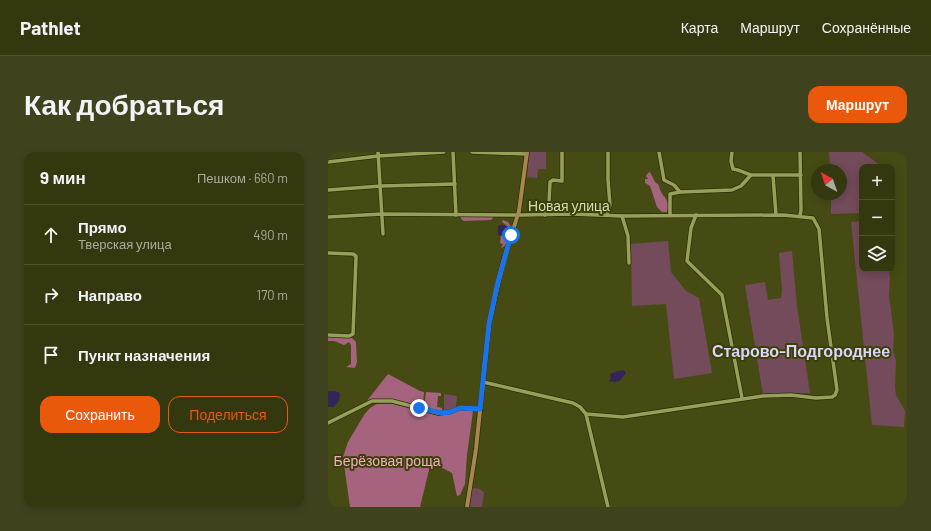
<!DOCTYPE html>
<html lang="ru">
<meta charset="utf-8">
<style>
:root{--surface:#34380f;--page:#3f431d;--text:#f1f3f6;--muted:#a9ac9e;--line:#4e522f;--accent:#ea580c}
body{margin:0;font-family:Barlow,sans-serif;background:var(--page);color:var(--text)}
.controls{position:absolute;right:12px;top:12px;display:grid;overflow:hidden;border-radius:8px;box-shadow:0 2px 10px #0003}
.controls button{width:36px;height:36px;display:grid;place-items:center;padding:0;border:0;border-bottom:1px solid var(--line);background:var(--surface);color:var(--text);font:20px sans-serif}
.compass{position:absolute;left:483px;top:12px;width:36px;height:36px;border-radius:50%;background:var(--surface);box-shadow:0 2px 10px #0003;rotate:320deg}
.stop{position:absolute;width:12px;height:12px;margin:-9px;border:3px solid #1a73e8;border-radius:50%;background:#fff}
.stop.end{background:#1a73e8;border-color:#fff;box-shadow:0 1px 4px #0008}
.list{margin:0;padding:0;list-style:none}
h2{display:flex;justify-content:space-between;align-items:center;height:52px;margin:0;padding:0 16px;font-size:17px}
h2 small{font-size:13px;font-weight:400;color:var(--muted)}
.list li{display:grid;grid-template-columns:26px 1fr auto;gap:12px;align-items:center;box-sizing:border-box;height:60px;padding:0 16px;border-top:1px solid var(--line)}
.list b{display:block;font-size:15px;white-space:nowrap}
.list p{margin:0;font-size:13px;white-space:nowrap;color:var(--muted)}
.list em{font-size:13px;font-style:normal;color:var(--muted)}
.actions{display:flex;gap:8px;padding:12px 16px}
.actions a{flex:1;padding:9px 0;border:1px solid var(--accent);border-radius:12px;text-align:center;font-size:14px;color:var(--accent)}
.actions .main{background:var(--accent);color:#fff}
.icon{flex:none;width:22px;height:22px;fill:none;stroke:currentColor;stroke-width:2;stroke-linecap:round;stroke-linejoin:round}
.map{position:relative;flex:none;width:579px;height:355px;overflow:hidden;border-radius:12px}
header{display:flex;align-items:center;gap:24px;box-sizing:border-box;height:56px;padding:0 20px;background:var(--surface);border-bottom:1px solid var(--line)}
header strong{font-size:19px}
nav{display:flex;gap:22px;margin-inline-start:auto;font-size:14px}
.intro{display:flex;align-items:center;justify-content:space-between;box-sizing:border-box;height:96px;padding:0 24px}
h1{margin:0;font-size:28px}
.button{padding:10px 18px;border-radius:12px;background:var(--accent);color:#fff;font-size:14px;font-weight:700}
main{display:flex;gap:24px;padding:0 24px}
aside{flex:1;background:var(--surface);border-radius:12px;box-shadow:0 2px 10px #0003}
.map>svg:first-child{display:block}
</style>
<header>
<strong>Pathlet</strong>
<nav><a>Карта</a><a>Маршрут</a><a>Сохранённые</a></nav>
</header>
<div class="intro"><h1>Как добраться</h1><a class="button">Маршрут</a></div>
<main>
<aside>
<h2>9 мин<small>Пешком · 660 m</small></h2>
<ul class="list">
<li><svg class="icon" aria-label="ahead" viewBox="0 0 24 24"><path d="M12 20V5M6 11l6-6 6 6"/></svg><div><b>Прямо</b><p>Тверская улица</p></div><em>490 m</em></li>
<li><svg class="icon" aria-label="right" viewBox="0 0 24 24"><path d="M7 20v-9h11M14 6l5 5-5 5"/></svg><div><b>Направо</b></div><em>170 m</em></li>
<li><svg class="icon" aria-label="arrive" viewBox="0 0 24 24"><path d="M6 21V4h12l-3 4 3 4H6"/></svg><div><b>Пункт назначения</b></div></li>
</ul>
<div class="actions"><a class="main">Сохранить</a><a>Поделиться</a></div>
</aside>
<div class="map">
<svg width="579" height="355" viewBox="0 0 579 355">
<rect width="100%" height="100%" fill="#464b14"/>
<g fill="#744b5b">
<polygon points="201,0 218,0 218,17 210,17 209,26 199,25"/>
<polygon points="501,0 534,0 548,10 552,15 534,15 534,61 503,62 503,42 513,42 513,18 502,18"/>
<polygon points="534,69 534,117 561,117 562,126 561,143 566,182 565,200 568,208 567,236 568,243 577,259 576,275 544,273 523,70"/>
<polygon points="340,89 343,120 358,139 371,146 384,221 346,227 338,152 304,154 303,92"/>
<polygon points="464,99 469,154 482,241 435,243 417,133 437,130 440,148 453,146 454,139 451,101"/>
<polygon points="116,242 129,244 128,255 116,259"/>
<polygon points="147,336 151,337 156,340 154,355 142,355 144,337"/>
</g>
<g fill="#a5637d">
<path d="M 322,20 L 327,30 L 331,33 C 332,45 345,48 339,60 L 334,60 L 329,55 L 322,34 L 317,31 L 317,27 L 320,27 L 318,24 L 320,21 Z"/>
<polygon points="133,64 164,64 165,66 163,68 136,69 133,67"/>
<path d="M 175,68 L 180,70 L 183,75 C 181,82 181,93 173,96 L 175,92 L 172,91 L 173,83 L 178,73 L 174,70 Z"/>
<polygon points="0,184 22,184 28,190 29,210 27,216 18,215 23,212 23,193 21,190 16,193 6,189 0,189"/>
<polygon points="60,222 92,239 96,240 95,256 64,249 38,250"/>
<polygon points="98,240 113,241 113,244 110,244 109,255 114,256 114,260 96,256"/>
<polygon points="49,252 65,252 111,264 125,261 130,258 138,257 145,259 139,303 137,332 132,343 129,344 124,321 103,310 92,355 22,355 15,305 20,290 36,263 42,256"/>
</g>
<g fill="#342458">
<polygon points="175,73 180,74 179,81 175,84 170,83 170,74"/>
<polygon points="296,218 298,221 294,226 292,229 286,230 281,229 283,226 282,222 290,219"/>
<polygon points="0,239 7,239 12,241 11,249 6,255 0,255"/>
</g>
<g fill="none" stroke-linecap="round" stroke-linejoin="round">
<g stroke="#2c300a" stroke-width="5">
<g id="minor">
<polyline points="50,0 55,82"/>
<polyline points="125,0 128,63"/>
<polyline points="144,0 199,2"/>
<polyline points="331,0 336,28 346,33 352,40 404,38 413,34 423,23"/>
<path d="M 404,0 L 403,9 L 405,17 C 412,18 417,21 423,23 L 473,23"/>
<polyline points="0,10 50,4 116,0"/>
<polyline points="445,24 448,63"/>
<polyline points="0,38 53,34 127,32"/>
<polyline points="217,63 221,50 222,30 225,28 234,29 234,0"/>
<polyline points="279,63 282,53 280,28 280,0"/>
<polyline points="342,63 342,42 352,40"/>
<polyline points="368,63 363,76 359,109 394,143 414,246"/>
<polyline points="294,64 300,84 301,111"/>
<polyline points="472,64 473,58 472,0"/>
<polyline points="0,65 54,62 194,63 245,62 294,64 455,63 485,66 491,77 499,166 509,238 507,243 504,245 488,246 463,243 435,244 295,265 258,262"/>
<polyline points="0,101 25,102 28,104 28,106 25,182 21,184 0,183"/>
<polyline points="155,230 245,251 252,255 258,262 280,355"/>
<polyline points="0,271 44,249 64,249 110,261 122,260 132,256 152,257"/>
</g>
</g>
<g stroke="#2c300a" stroke-width="5.5">
<polyline id="major" points="139,355 148,297 161,172 175,110 191,59 199,0"/>
</g>
<use href="#minor" stroke="#97a059" stroke-width="3.5"/>
<use href="#major" stroke="#aa864f" stroke-width="4"/>
</g>
<g fill="none" stroke-linecap="round" stroke-linejoin="round">
<polyline stroke="#1a73e8" stroke-width="5" points="91,256 114,261 122,260 132,256 152,257 161,172 169,134 183,83"/>
</g>
<g text-anchor="middle" dominant-baseline="central" stroke-width="4" stroke-linejoin="round" paint-order="stroke">
<g font-size="14" fill="#d4dab7" stroke="#3b4006">
<text x="241" y="53">Новая улица</text>
</g>
<g font-size="14" fill="#f7aac8" stroke="#3b4006">
<text x="59" y="308">Берёзовая роща</text>
</g>
<g font-size="16" font-weight="bold" fill="#dcd3ff" stroke="#3b4006">
<text x="473" y="198">Старово-Подгороднее</text>
</g>
</g>
</svg>
<div class="controls">
<button>+</button>
<button>−</button>
<button><svg class="icon" aria-label="layers" viewBox="0 0 24 24"><path d="M12 4l9 5-9 5-9-5zM3 14l9 5 9-5"/></svg></button>
</div>
<svg class="compass" viewBox="-18 -18 36 36"><path d="M0-13l5 13h-10z" fill="#e53935"/><path d="M0 13l5-13h-10z" fill="#a9ac9e"/></svg>
<div class="stop" style="left:183px;top:83px"></div>
<div class="stop end" style="left:91px;top:256px"></div>
</div>
</main>
